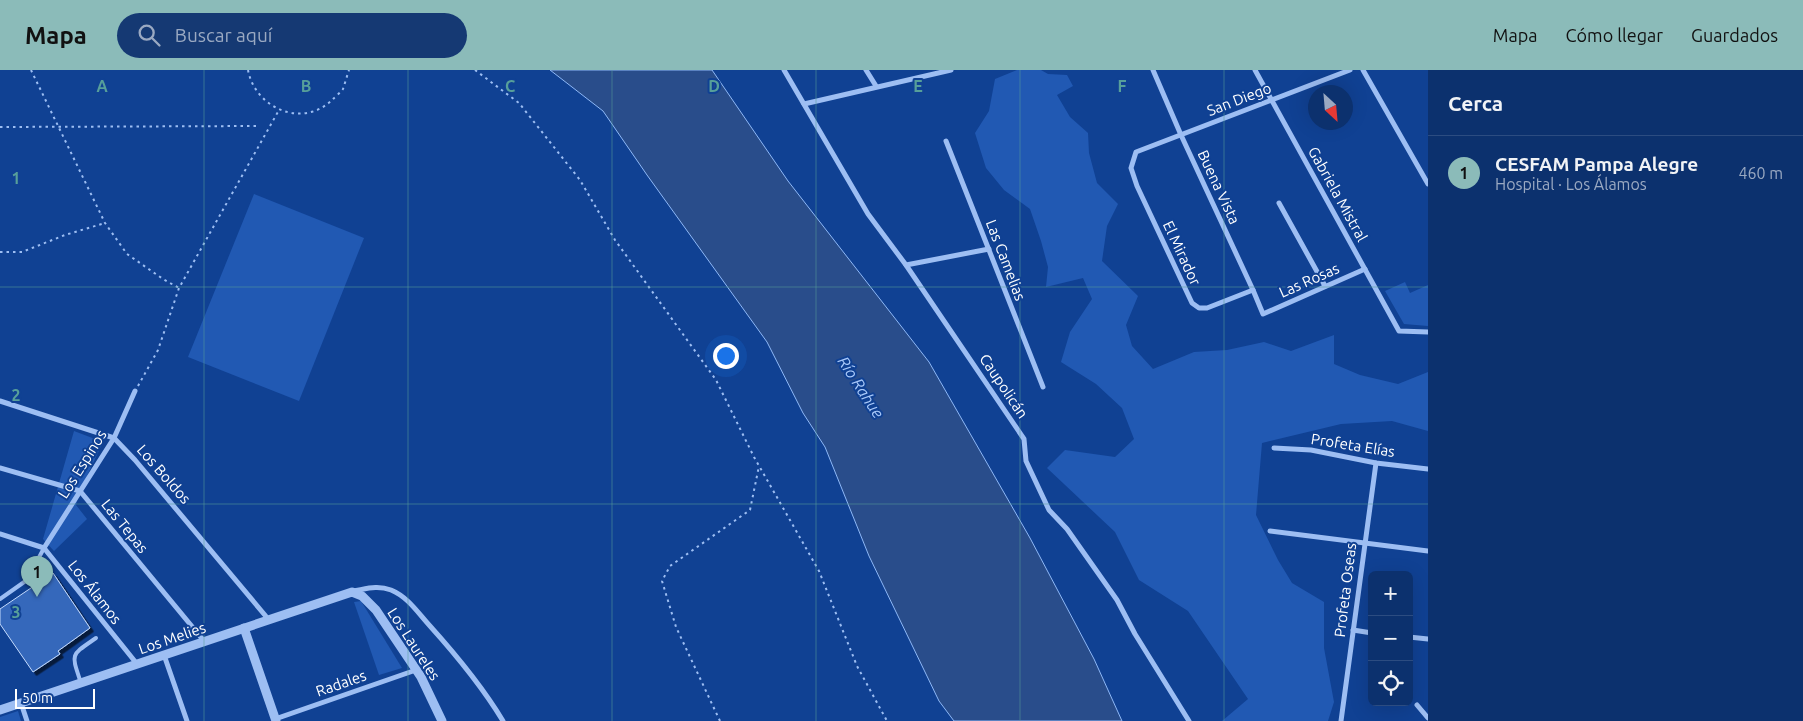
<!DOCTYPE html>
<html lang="es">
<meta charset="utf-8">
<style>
:root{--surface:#0c316e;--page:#153973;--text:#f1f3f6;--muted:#9aa9c2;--line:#2c4c81;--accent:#8bbbb9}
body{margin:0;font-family:Ubuntu,sans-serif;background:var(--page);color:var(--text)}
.controls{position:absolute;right:15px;bottom:15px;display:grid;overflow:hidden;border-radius:8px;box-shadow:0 5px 20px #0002}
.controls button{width:45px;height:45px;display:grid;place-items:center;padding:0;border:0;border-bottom:1px solid var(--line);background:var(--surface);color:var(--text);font:25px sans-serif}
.compass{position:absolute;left:1308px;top:15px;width:45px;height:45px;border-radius:50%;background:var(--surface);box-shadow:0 5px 20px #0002;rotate:154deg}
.scale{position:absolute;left:15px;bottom:12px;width:80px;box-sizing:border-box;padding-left:5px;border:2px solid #fff;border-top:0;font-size:14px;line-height:18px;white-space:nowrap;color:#fff;-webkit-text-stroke:4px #104193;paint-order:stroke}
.you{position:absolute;left:725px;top:285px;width:18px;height:18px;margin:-12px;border:4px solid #fff;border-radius:50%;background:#1a73e8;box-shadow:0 0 0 8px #1a73e833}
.badge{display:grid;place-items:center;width:32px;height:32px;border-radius:50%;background:var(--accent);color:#111;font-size:16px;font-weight:700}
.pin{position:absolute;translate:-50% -41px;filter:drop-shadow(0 1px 2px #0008)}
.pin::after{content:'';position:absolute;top:26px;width:18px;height:15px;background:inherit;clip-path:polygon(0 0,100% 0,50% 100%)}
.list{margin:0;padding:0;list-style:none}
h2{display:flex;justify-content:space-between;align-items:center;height:65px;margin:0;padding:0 20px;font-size:21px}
h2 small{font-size:16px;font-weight:400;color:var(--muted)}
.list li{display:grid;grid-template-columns:32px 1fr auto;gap:15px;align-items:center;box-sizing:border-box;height:75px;padding:0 20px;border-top:1px solid var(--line)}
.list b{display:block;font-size:19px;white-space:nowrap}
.list p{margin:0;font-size:16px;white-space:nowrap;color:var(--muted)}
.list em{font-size:16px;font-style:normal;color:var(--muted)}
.icon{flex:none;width:28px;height:28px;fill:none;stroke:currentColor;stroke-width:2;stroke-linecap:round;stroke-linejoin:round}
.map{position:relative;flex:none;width:1428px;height:651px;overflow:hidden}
header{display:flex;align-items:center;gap:30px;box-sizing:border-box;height:70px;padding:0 25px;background:var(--accent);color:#111}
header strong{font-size:24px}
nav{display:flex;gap:28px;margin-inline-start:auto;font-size:18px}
.search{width:350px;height:45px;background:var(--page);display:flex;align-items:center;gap:12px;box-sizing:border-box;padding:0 18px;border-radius:28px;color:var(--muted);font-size:19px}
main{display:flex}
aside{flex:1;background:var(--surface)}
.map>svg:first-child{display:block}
</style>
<header>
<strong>Mapa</strong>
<div class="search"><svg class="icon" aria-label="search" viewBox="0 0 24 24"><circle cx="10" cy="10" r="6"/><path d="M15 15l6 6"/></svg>Buscar aquí</div>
<nav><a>Mapa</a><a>Cómo llegar</a><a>Guardados</a></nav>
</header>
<main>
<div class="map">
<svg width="1428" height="651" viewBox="0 0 1428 651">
<defs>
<filter id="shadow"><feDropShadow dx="3.5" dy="3.5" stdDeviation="0" flood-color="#0009"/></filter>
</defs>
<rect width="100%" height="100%" fill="#104193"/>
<g fill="#2159b3">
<polygon points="1017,0 1041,0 1048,4 1067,5 1073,16 1057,25 1070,47 1088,63 1089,83 1097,113 1118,134 1107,156 1102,191 1138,226 1126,255 1132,276 1153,299 1194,282 1227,280 1264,272 1291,281 1334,265 1334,294 1360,305 1398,314 1428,302 1428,361 1392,351 1341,354 1262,373 1256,445 1278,490 1292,513 1324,532 1324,578 1334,632 1328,651 1222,651 1248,629 1188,541 1139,510 1115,462 1047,398 1065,380 1115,387 1134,369 1122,338 1096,314 1061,292 1070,262 1092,229 1083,208 1046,217 1048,197 1041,171 1030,139 1004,120 986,98 975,63 989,41 995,9"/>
<polygon points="254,124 364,168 299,331 188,287"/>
<polygon points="1405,212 1410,223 1428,215 1428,256 1404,254 1385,221"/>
<polygon points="74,361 103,372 80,421 76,435 87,449 54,481 43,469"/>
<polygon points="361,531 402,598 379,605 354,532"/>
<polygon points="18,641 21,651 0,651 0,647"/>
</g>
<polygon fill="#294d8b" stroke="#8eb8f7" points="550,0 712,0 788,111 929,292 1030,468 1094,589 1122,651 954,651 939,631 869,486 825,377 803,343 767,272 647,105 603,41"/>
<polygon fill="#3467bb" stroke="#c4dbfe" filter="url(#shadow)" points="53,503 90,558 58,581 60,584 33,602 0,554 0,539"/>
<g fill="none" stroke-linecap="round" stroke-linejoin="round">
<g stroke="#9dbef3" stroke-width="2" stroke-dasharray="2.5 4" stroke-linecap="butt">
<polyline points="31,0 105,153 127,184 163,209 179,218"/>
<path d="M 248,0 C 255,38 302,59 332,30 C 335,27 340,23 343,19 C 345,13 347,6 349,0"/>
<polyline points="475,0 519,33 580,110 615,170 716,310 754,387 819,501 857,596 887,651"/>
<polyline points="0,57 258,56"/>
<polyline points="0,182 22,182 65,165 105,153"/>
<polyline points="138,316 158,280 179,218 279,40"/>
<polyline points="720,651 676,557 662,511 670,496 750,440 759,396"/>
</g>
<g stroke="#9dbef3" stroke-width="4">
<polyline points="0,529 27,510 44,478"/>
<path d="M 81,613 C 71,583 70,586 96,568"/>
</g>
<g stroke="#9dbef3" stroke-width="5">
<polyline points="784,0 868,144 906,195 1024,369 1026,391 1049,440 1067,459 1117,530 1135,564 1189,651"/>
<polyline points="866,0 876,16"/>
<polyline points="1153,0 1181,65 1253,220 1263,244 1365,199"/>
<polyline points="1255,0 1399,261 1428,262"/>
<polyline points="1363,0 1428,114"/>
<polyline points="804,34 951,0"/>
<polyline points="946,71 1043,317"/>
<polyline points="1279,133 1325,216"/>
<polyline points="906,195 989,179"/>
<polyline points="1253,220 1207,238 1199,238 1192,233 1137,116 1131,98 1136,82 1350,0"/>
<polyline points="0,331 114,368 135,390 269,550"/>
<polyline points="1274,378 1311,380 1376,393 1428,399"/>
<polyline points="0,398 80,421 204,571"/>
<polyline points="1270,461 1428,481"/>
<polyline points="0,464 44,478 137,594"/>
<polyline points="44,478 114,368 135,321"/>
<path d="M 353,521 C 366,519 377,515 391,520 C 408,527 418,543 430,556 C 457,586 482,616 503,651"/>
<polyline points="1353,560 1372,563"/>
<polyline points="1409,567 1428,569"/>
<polyline points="164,585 187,651"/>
<polyline points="21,633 27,651"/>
<polyline points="1417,635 1428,648"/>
<polyline points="275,649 416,600"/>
<polyline points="1341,651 1376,393"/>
</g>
<g stroke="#9dbef3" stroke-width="9">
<polyline points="244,558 276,651"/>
<polyline points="0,640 352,522 362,526 376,540 421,607 442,651"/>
</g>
</g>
<path fill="none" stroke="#579f9a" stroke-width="1" stroke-opacity="0.55" d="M 204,0 L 204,651M 408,0 L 408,651M 612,0 L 612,651M 816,0 L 816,651M 1020,0 L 1020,651M 1224,0 L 1224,651M 0,217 L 1428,217M 0,434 L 1428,434"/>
<g text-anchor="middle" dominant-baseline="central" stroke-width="4" stroke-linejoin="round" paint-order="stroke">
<g font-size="15" fill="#fff" stroke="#104193">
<text transform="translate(1239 29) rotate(-21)">San Diego</text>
<text transform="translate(1219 117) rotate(65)">Buena Vista</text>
<text transform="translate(1338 124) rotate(61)">Gabriela Mistral</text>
<text transform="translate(1182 183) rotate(65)">El Mirador</text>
<text transform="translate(1006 190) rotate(69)">Las Camelias</text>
<text transform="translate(1309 210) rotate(-24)">Las Rosas</text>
<text transform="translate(1004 316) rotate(56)">Caupolicán</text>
<text transform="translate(1353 375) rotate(9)">Profeta Elías</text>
<text transform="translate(82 394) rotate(-58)">Los Espinos</text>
<text transform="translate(164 404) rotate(49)">Los Boldos</text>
<text transform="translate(125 456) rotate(51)">Las Tepas</text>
<text transform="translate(1345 520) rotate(-83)">Profeta Oseas</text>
<text transform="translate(95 522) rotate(52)">Los Álamos</text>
<text transform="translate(172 568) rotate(-19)">Los Melies</text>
<text transform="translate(414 574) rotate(57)">Los Laureles</text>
<text transform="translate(341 613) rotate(-19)">Radales</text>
</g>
<g font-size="16" font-style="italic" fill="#a9c9fa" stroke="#104193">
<text transform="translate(861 317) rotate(57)">Río Rahue</text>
</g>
</g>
<g font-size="16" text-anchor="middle" font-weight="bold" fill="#579f9a" stroke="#104193" stroke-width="4" stroke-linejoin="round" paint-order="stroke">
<text x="102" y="22">A</text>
<text x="306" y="22">B</text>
<text x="510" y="22">C</text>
<text x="714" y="22">D</text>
<text x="918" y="22">E</text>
<text x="1122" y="22">F</text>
<text x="16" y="114">1</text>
<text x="16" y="331">2</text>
<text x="16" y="548">3</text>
</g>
</svg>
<div class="controls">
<button>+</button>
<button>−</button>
<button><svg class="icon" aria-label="locate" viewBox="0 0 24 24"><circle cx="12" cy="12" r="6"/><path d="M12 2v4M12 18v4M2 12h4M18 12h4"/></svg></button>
</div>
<svg class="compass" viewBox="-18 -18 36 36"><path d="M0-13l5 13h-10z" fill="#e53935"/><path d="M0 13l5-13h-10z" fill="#9aa9c2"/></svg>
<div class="scale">50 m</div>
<div class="you"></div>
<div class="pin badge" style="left:37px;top:527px">1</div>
</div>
<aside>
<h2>Cerca<small></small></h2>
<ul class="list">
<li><span class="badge">1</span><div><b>CESFAM Pampa Alegre</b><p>Hospital · Los Álamos</p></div><em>460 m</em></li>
</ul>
</aside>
</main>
